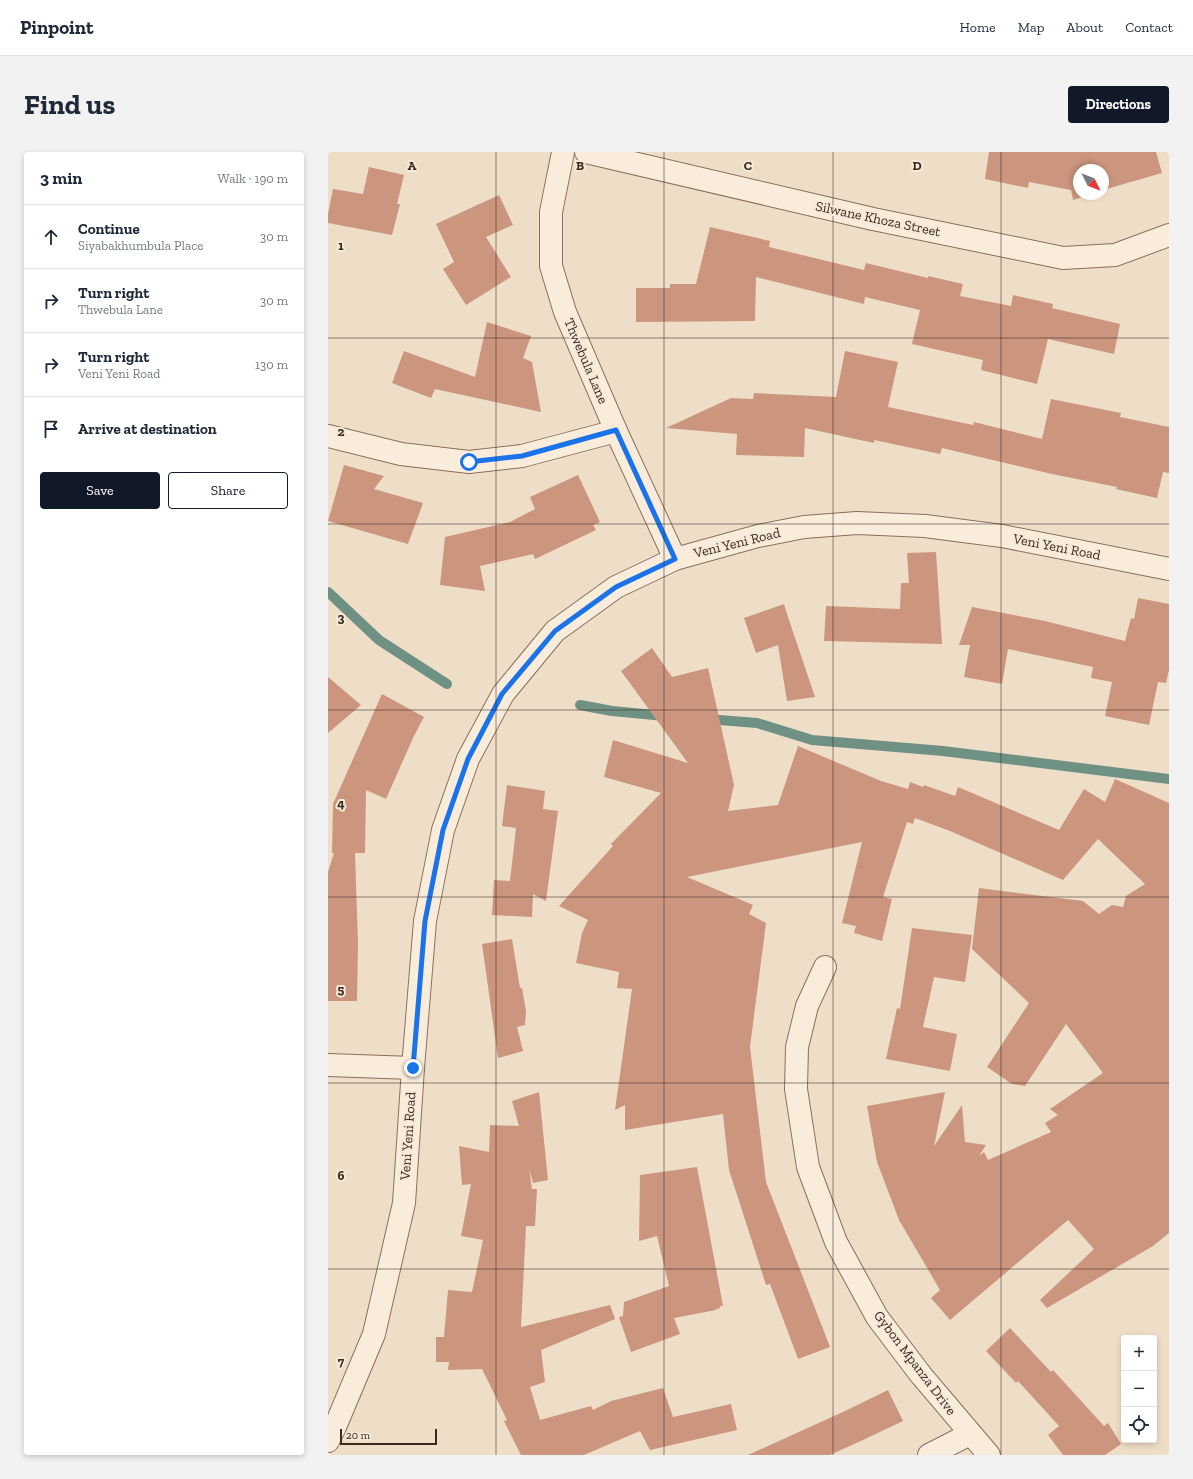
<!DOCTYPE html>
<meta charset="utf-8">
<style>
:root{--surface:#fff;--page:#f2f2f3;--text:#1f2937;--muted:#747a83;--line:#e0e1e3;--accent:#111827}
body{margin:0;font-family:"Zilla Slab",serif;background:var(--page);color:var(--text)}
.controls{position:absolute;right:12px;bottom:12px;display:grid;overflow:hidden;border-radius:4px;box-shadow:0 2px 6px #0003}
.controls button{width:36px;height:36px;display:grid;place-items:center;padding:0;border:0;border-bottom:1px solid var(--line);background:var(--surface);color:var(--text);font:20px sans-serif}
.compass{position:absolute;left:745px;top:12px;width:36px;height:36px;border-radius:50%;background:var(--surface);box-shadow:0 2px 6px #0003;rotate:132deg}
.scale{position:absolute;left:12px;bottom:10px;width:97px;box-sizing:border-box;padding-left:4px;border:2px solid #3a2a20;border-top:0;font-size:11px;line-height:14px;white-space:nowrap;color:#3a2a20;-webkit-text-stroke:3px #f5e9d7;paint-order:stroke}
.stop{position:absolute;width:12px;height:12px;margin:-9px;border:3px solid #1a73e8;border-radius:50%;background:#fff}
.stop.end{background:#1a73e8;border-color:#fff;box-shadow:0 1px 4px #0008}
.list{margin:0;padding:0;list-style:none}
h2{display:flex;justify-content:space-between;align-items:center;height:52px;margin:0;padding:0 16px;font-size:17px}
h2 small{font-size:13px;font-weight:400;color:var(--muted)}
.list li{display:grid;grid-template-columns:26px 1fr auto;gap:12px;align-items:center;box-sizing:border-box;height:64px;padding:0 16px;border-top:1px solid var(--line)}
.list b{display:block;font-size:15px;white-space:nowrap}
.list p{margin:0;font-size:13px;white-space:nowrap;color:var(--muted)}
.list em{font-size:13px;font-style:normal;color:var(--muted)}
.actions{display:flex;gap:8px;padding:12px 16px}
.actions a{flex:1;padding:9px 0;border:1px solid var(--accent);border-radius:4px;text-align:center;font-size:14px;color:var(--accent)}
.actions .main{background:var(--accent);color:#fff}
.icon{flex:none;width:22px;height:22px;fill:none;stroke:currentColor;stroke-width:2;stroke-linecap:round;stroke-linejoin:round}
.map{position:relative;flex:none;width:841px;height:1303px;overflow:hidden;border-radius:4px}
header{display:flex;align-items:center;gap:24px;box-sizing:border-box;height:56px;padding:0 20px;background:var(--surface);border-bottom:1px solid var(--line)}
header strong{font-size:19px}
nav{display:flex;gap:22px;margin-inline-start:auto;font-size:14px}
.intro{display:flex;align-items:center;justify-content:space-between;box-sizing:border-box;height:96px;padding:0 24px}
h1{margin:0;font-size:28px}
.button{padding:10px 18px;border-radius:4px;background:var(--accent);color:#fff;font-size:14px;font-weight:700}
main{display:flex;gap:24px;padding:0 24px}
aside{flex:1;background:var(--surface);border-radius:4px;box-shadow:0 2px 6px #0003}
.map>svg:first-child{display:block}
</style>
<header>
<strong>Pinpoint</strong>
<nav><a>Home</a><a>Map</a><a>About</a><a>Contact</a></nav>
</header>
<div class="intro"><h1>Find us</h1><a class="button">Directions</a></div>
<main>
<aside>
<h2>3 min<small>Walk · 190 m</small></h2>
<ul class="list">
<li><svg class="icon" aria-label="ahead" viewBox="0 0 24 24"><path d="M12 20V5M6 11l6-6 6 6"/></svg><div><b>Continue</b><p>Siyabakhumbula Place</p></div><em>30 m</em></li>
<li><svg class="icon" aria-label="right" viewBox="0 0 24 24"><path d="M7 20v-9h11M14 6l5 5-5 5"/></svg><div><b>Turn right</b><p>Thwebula Lane</p></div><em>30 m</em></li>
<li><svg class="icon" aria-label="right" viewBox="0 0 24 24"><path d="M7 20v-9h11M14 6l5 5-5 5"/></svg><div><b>Turn right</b><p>Veni Yeni Road</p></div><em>130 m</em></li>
<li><svg class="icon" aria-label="arrive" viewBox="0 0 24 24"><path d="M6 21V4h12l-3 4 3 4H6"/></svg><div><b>Arrive at destination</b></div></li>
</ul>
<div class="actions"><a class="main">Save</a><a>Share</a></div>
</aside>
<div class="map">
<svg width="841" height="1303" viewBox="0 0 841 1303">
<rect width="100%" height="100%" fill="#eedec8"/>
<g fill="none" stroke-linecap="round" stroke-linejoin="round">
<g stroke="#6f9184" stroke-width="10">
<polyline points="0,440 51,488 119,532"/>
<polyline points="252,553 284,559 337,564"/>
<polyline points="379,567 429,571 484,588 615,599 841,627"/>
</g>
</g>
<g fill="#cb957e">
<polygon points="661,0 828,0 834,21 775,38 775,18 751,18 751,42 764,42 745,48 743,38 701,30 700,36 657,27"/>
<polygon points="41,15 76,23 69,52 72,52 64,83 0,71 0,62 5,37 35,42"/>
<polygon points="171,43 185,73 158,85 183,125 138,153 115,117 126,110 108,72"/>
<polygon points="382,75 442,89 441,95 536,118 538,111 600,126 600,124 635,132 632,144 683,154 685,143 725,152 724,156 792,172 786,202 720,187 709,232 653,218 655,208 584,192 592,158 537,145 536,152 428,125 427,169 308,170 308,136 342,136 342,132 368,132"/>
<polygon points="159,170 203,184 195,206 204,210 213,260 107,237 103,246 64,231 76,199 147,225"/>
<polygon points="517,199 570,210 560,255 645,273 646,270 714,287 723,247 793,261 792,265 841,275 841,321 835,320 829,346 788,337 789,335 724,322 614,296 612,302 546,288 546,291 477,276 476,305 408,303 409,282 338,276 403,246 425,247 426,241 508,245"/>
<polygon points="16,313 56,324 46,337 95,351 80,392 0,369"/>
<polygon points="250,323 272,370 265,373 268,378 207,407 205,402 152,414 157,439 112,433 117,385 182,370 207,357 202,345"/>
<polygon points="608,400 614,492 496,489 498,454 572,457 573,431 581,431 579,401"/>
<polygon points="810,446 841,452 841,518 838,531 830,530 821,573 777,564 784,530 763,526 765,515 680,497 674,532 636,525 642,493 631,493 644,455 717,469 797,489 803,466 806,467"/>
<polygon points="456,452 460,465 487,545 459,549 450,493 428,501 416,466"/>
<polygon points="324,496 344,525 380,516 406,633 400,659 450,653 470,594 553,629 580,637 582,630 595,635 596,633 627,644 630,635 731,678 756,637 777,650 787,627 841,651 841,1081 825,1094 719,1156 712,1148 766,1097 740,1068 622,1168 603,1146 612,1138 571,1068 549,1010 539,954 617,940 606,994 634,953 637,990 658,993 651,1004 656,1000 660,1008 723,980 717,971 730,963 722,957 775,921 738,872 697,934 684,932 659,915 701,851 644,797 651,736 755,749 771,762 784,753 795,755 798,744 817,732 770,687 735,728 622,679 587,666 585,672 579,670 555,745 564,747 554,789 526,781 528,774 514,771 534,690 359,725 425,753 421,762 438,771 422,895 438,1030 502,1195 470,1207 442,1132 438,1133 401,1018 395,962 297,978 297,953 287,958 304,837 289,836 291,820 248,811 254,781 260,768 231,754 285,694 283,692 333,641 276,625 285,588 360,611 293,519"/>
<polygon points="0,525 33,553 0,581"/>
<polygon points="54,542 96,565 85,586 58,647 38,638 37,701 27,701 30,791 29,849 0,849 0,720 6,701 4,701 5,652"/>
<polygon points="179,633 217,639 215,657 230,659 218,749 205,742 204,765 164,763 166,728 182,729 188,676 174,674"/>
<polygon points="584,776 644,783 637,830 606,825 595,875 629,882 622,919 558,907 569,856 572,857"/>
<polygon points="184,787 192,836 194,836 198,859 197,873 189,875 195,899 170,906 154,792"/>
<polygon points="211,940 220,1028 205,1031 201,1016 204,1037 209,1037 207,1074 198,1074 193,1175 282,1153 287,1167 213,1198 217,1230 202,1235 212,1268 263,1254 265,1258 283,1249 335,1236 345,1265 403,1252 409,1278 322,1298 312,1279 256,1303 193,1303 176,1269 179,1268 154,1217 120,1218 121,1210 108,1210 108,1185 116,1185 120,1138 144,1140 155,1088 133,1084 143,1032 134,1033 131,994 161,1000 162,973 191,974 184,949"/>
<polygon points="369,1015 395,1154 392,1154 392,1156 388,1157 388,1158 346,1166 352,1182 303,1200 291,1165 295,1164 296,1150 341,1134 329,1084 311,1089 312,1023"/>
<polygon points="682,1176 723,1220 725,1218 776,1274 780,1271 793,1292 777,1303 735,1303 720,1283 731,1274 690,1229 688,1231 658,1199"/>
<polygon points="560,1238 575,1269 535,1288 502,1303 420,1303 517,1259"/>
</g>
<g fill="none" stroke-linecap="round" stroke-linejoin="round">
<g stroke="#8a6f5d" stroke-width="24">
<g id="minor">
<polyline points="235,0 223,60 223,114 237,160 288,279 347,407"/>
<polyline points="258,0 545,67 735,106 787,103 841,83"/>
<polyline points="0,284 73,302 141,310 194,304 288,279"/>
<polyline points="497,815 479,854 469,895 468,937 480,1015 508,1090 549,1165 593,1223 661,1303"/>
<polyline points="0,913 85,916"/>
<polyline points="601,1303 642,1282"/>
</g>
</g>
<g stroke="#8a6f5d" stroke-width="24">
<polyline id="tertiary" points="0,1289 7,1275 46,1182 76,1051 85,916 97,769 115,678 140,607 175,542 227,479 288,435 347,407 430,384 476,375 529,371 597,374 674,384 841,417"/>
</g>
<use href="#minor" stroke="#f9ecdb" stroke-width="22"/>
<use href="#tertiary" stroke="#f9ecdb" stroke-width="22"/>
</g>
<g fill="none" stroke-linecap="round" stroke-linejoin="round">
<polyline stroke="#1a73e8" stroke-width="5" points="85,916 97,769 115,678 140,607 174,542 227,479 288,435 347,407 288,278 194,304 141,310"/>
</g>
<path fill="none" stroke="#3a2a20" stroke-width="1" stroke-opacity="0.55" d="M 168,0 L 168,1303M 336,0 L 336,1303M 505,0 L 505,1303M 673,0 L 673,1303M 0,186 L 841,186M 0,372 L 841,372M 0,558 L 841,558M 0,745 L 841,745M 0,931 L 841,931M 0,1117 L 841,1117"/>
<g text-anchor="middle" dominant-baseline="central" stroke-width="4" stroke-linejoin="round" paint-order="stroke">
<g font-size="14" fill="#3a2a20" stroke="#f5e9d7">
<text transform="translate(550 67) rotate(12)">Silwane Khoza Street</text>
<text transform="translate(258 209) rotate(67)">Thwebula Lane</text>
<text transform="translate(409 391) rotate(-14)">Veni Yeni Road</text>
<text transform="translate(729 395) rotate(11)">Veni Yeni Road</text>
<text transform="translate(80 984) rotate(-86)">Veni Yeni Road</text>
<text transform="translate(587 1211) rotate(53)">Gybon Mpanza Drive</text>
</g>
</g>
<g font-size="13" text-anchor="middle" font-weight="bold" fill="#3a2a20" stroke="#f5e9d7" stroke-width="4" stroke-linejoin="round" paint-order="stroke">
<text x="84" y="18">A</text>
<text x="252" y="18">B</text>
<text x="420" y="18">C</text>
<text x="589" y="18">D</text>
<text x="13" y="98">1</text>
<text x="13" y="284">2</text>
<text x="13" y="470">3</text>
<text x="13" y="656">4</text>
<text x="13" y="842">5</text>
<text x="13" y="1028">6</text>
<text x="13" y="1214">7</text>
</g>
</svg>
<div class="controls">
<button>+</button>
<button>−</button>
<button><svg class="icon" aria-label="locate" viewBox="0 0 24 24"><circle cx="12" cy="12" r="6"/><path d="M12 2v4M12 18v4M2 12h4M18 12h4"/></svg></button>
</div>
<svg class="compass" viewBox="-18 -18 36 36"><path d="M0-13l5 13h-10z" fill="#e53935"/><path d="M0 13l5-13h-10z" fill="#747a83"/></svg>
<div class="scale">20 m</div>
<div class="stop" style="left:141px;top:310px"></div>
<div class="stop end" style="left:85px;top:916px"></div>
</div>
</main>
